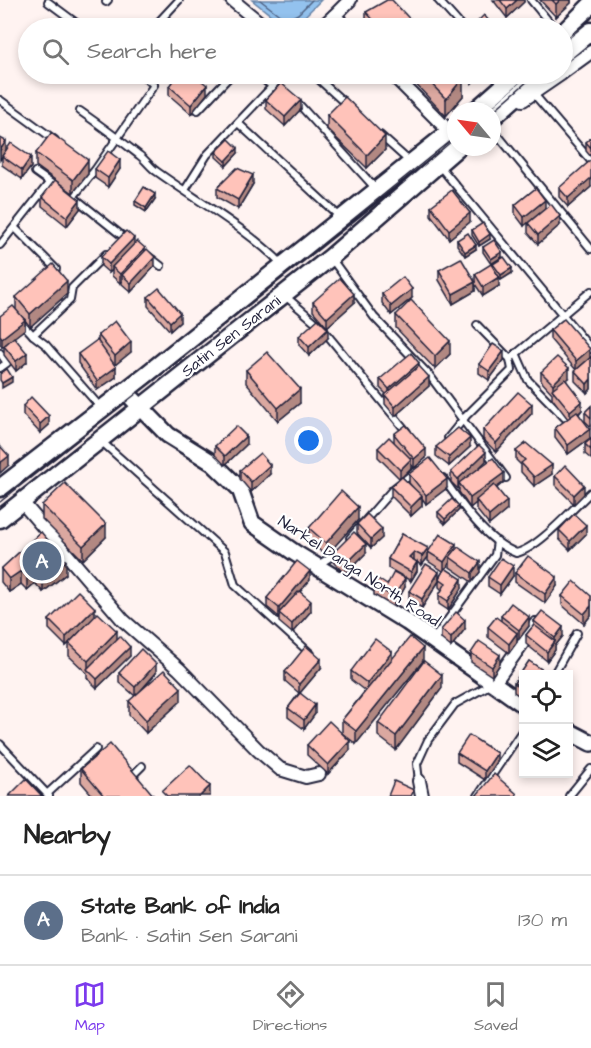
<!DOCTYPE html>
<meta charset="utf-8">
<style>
:root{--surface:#fff;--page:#f6f6f6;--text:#222;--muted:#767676;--line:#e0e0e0;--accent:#7c3aed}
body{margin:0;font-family:"Architects Daughter",sans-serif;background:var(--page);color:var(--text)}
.controls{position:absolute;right:18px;bottom:18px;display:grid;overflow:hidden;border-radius:0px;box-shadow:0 3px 9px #0003}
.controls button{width:54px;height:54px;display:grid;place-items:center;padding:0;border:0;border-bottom:2px solid var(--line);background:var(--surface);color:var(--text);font:30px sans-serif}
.compass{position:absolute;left:447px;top:102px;width:54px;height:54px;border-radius:50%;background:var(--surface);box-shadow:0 3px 9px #0003;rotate:299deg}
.you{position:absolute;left:309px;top:441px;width:21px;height:21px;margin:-15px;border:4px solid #fff;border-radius:50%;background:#1a73e8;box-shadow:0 0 0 9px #1a73e833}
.badge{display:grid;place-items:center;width:39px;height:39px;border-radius:50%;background:var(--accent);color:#fff;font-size:20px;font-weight:700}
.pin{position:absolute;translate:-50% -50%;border:3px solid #fff;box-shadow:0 2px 6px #0006}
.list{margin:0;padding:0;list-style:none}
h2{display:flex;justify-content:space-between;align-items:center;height:78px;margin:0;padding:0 24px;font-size:26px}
h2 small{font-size:20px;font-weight:400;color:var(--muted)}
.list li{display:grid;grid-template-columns:39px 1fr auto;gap:18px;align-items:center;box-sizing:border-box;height:90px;padding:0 24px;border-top:2px solid var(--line)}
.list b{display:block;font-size:22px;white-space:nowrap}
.list p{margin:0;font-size:20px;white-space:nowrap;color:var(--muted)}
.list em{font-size:20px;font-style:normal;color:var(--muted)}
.icon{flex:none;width:33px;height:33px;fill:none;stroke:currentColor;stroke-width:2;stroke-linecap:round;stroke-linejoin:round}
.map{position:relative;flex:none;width:591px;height:796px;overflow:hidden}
.search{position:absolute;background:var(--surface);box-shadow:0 3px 9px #0003;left:18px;right:18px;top:18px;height:66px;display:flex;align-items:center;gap:15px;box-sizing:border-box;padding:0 21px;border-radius:33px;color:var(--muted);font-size:22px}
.sheet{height:168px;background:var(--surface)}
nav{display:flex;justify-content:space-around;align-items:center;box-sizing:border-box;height:84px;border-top:2px solid var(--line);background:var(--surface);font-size:16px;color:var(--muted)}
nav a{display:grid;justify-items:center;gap:3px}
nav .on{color:var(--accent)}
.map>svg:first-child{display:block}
</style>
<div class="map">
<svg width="591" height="796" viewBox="0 0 591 796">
<rect width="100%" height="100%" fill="#fff3f1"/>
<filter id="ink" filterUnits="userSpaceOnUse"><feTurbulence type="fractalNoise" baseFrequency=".0167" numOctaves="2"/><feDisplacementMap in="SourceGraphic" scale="12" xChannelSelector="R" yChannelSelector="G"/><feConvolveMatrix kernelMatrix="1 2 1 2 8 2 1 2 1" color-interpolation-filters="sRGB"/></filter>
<g filter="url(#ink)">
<polygon fill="#93c2ee" stroke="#6682a6" stroke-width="1.5" points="252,0 321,0 302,19 286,27"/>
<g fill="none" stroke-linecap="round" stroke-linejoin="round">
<polyline stroke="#4f6283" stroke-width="1.5" points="260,0 286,20 298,14 312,0"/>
<g stroke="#22223b" stroke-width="10">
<g id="service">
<polyline points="438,0 463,28"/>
<polyline points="531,0 554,28"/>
<polyline points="48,2 83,28"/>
<polyline points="106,2 108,0"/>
<polyline points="153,28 179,0"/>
<polyline points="257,74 273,87"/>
<polyline points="313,74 348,106"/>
<polyline points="533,93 591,161"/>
<polyline points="0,100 55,140"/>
<polyline points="296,101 376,189"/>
<polyline points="198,110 232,74"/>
<path d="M 80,111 C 100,125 120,140 139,155 C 146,160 150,167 156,171 C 199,202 245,227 283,265"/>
<polyline points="238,123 341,218"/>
<polyline points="492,128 591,249"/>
<polyline points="380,135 410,162"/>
<polyline points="438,164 591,349"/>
<polyline points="35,172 56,187"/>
<polyline points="185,190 207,155 284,74"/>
<polyline points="73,197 95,170 154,85 141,74"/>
<polyline points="75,198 126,239"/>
<polyline points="15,228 56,269"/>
<polyline points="0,245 49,183"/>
<polyline points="148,256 161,266"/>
<polyline points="331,258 374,317 430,376 506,478"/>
<polyline points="284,295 320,326 407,432"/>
<polyline points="21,322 33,335 46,345 101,408"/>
<polyline points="33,335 70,300 72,288 106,254"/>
<polyline points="0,353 7,363 0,368"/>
<polyline points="516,353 528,380 565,418"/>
<polyline points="510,359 591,291"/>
<polyline points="448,438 466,416 512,370 510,359 477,325"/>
<polyline points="102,442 225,552 235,585 311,654"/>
<path d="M 443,478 C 461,504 486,541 516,553 C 538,549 573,508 591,492"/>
<polyline points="350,538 393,489 416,471"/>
<polyline points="318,565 337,553"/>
<polyline points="433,640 495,555 497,541"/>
<polyline points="554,674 577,633"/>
<polyline points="0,744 49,796"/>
<polyline points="135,779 132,776 142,766"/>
<polyline points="419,781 417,764 428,740 455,704 493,683"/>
<polyline points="47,794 96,749"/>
<polyline points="478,796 524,728"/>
<polyline points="569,796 591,769"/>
</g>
</g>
<g stroke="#22223b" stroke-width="16">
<g id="minor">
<polyline points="232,0 266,28"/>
<polyline points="334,16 350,0"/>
<polyline points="321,28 334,16 347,28"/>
<polyline points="562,73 591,52"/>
<polyline points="392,74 450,132"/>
<polyline points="523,100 561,74"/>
<polyline points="21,501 123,620 179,669 258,750 280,769 306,777 319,774"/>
<polyline points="494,683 536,624"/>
<polyline points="419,781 422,796"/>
</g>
</g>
<g stroke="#22223b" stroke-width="20">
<g id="tertiary">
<polyline points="125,391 168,435 213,463 240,489 252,523 295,553 407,622 524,705"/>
<polyline points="568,731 591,743"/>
</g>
</g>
<g stroke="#22223b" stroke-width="21">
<g id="secondary">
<polyline points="562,34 591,5"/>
<polyline points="562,55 591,31"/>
<polyline points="475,111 517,74"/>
<polyline points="492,118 542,74"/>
<polyline points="0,488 147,374 456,127"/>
<polyline points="0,519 331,257 458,147"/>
</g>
</g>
<use href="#service" stroke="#fff" stroke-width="6"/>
<use href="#minor" stroke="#fff" stroke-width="12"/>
<use href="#tertiary" stroke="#fff" stroke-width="15"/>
<use href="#secondary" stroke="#fff" stroke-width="16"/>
<g stroke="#22223b" stroke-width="1.5">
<polyline points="562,43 591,17"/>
<polyline points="492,112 536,74"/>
<polyline points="0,502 200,343 456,136"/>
</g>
</g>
<g fill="#dba8a0" stroke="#22223b" stroke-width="1.5">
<polygon points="493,0 524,0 524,2 507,18"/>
<polygon points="540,0 571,0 571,3 556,17"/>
<polygon points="366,12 418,28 366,28"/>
<polygon points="406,74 459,74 463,96 446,116"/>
<polygon points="463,74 479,74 472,83"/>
<polygon points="169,86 207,94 191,114 169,95"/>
<polygon points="266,100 301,109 285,126 266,109"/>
<polygon points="327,115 385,150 367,168 327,129"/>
<polygon points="0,138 6,150 31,167 22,179 2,165 2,156 0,160"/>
<polygon points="591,138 591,157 586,151 586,142"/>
<polygon points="216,152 238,153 226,166 216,157"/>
<polygon points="36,153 88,174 73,193 36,166"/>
<polygon points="95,169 120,169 108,187 95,178"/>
<polygon points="253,184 238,209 217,197 217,188"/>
<polygon points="591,187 568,207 559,197 559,188"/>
<polygon points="536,188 524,226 515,214 515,205"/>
<polygon points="42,197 80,209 67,226 42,206"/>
<polygon points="155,199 146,212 135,205 135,201"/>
<polygon points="431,206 470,222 449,239 431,215"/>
<polygon points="528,223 560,225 538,244 528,233"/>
<polygon points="472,230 490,239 479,246 472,235"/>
<polygon points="457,240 476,249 465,256 457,245"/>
<polygon points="134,244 145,252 155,266 131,292 122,284 122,281 120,283 112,276 112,270 109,273 101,266 101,257"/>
<polygon points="483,247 502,257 491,264 483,252"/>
<polygon points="493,264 512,273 501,280 493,268"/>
<polygon points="439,270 475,281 475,274 499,286 483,296 475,284 475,291 453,304 439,280"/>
<polygon points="67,294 30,327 25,320 25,329 14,337 27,362 16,371 4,355 4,346 2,347 0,344 0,316 16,309 16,297"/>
<polygon points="382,294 412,298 391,315 382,303"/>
<polygon points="148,297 180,322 170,331 148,306"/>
<polygon points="313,302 354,303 327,327 313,311"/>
<polygon points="396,315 450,354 435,369 396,328"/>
<polygon points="550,330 590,358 591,357 591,389 587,393 575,381 575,371 584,363 576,370 550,339"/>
<polygon points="98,335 131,352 115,365 116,377 97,390 78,363 78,354 98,343"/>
<polygon points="299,336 328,338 309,356 299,345"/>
<polygon points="504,360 489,380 479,373 479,364"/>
<polygon points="419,366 429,386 395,416 385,404 385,395 386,394 380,388 380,379"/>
<polygon points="246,370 300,403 278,421 246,383"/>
<polygon points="541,372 569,378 566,380 582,410 579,414 590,438 568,454 555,437 555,428 568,419 552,398 552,393 541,381"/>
<polygon points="23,406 49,425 40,433 23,415"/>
<polygon points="591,406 591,427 585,421 585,412"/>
<polygon points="532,413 496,452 483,439 483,430"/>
<polygon points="394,434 426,458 414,468 411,464 411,468 402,477 415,490 409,483 409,474 447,488 426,504 422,498 422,506 411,516 391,496 391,487 400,479 378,457 378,448 394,442"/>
<polygon points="591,439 591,459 585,454 585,444"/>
<polygon points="246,445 225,465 215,455 215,446"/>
<polygon points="436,447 470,447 449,466 436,456"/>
<polygon points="516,451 552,474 534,486 521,472 521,465 516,460"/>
<polygon points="486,461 477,469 504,482 497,488 507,510 489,525 476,509 476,503 470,508 459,492 459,488 458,489 451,482 451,472"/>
<polygon points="240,470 270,474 251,492 240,479"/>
<polygon points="555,476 584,494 574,504 555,485"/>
<polygon points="42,505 106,537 83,560 42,519"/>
<polygon points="459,510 445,524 438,517 438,512"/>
<polygon points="358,520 326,556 309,541 309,528"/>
<polygon points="357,524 382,538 371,548 357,533"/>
<polygon points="559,530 586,534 570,550 559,539"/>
<polygon points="41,532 66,574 43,592 35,583 27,590 21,584 9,592 1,582 1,569"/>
<polygon points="402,534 428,557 422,565 417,562 417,571 411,581 388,568 388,559"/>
<polygon points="456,550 480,572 472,582 450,567 450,562 446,569 462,588 448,610 439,604 439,595 442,590 439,587 439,578 443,571 428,561 428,552"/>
<polygon points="333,553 366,553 345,574 333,562"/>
<polygon points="515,573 557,586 545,603 515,582"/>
<polygon points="513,576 500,594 488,586 488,577"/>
<polygon points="310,580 300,592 311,611 292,633 279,622 279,616 279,617 267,607 267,598"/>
<polygon points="439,581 422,608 409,600 409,591"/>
<polygon points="374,586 405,587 394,607 374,595"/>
<polygon points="562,596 591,596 591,615 584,624 562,605"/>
<polygon points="95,616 117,640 130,656 97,688 87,678 87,673 69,656 69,643 79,633 66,646 49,629 49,620"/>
<polygon points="501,616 529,626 519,639 517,638 517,642 509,653 488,637 488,627 501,621"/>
<polygon points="534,621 563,636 555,646 555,650 547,661 526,644 526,635 534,625"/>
<polygon points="465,629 451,647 441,639 441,630"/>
<polygon points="471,653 500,664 492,676 471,662"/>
<polygon points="392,659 423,661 356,744 342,733 342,720 365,691 351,680 351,671"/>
<polygon points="529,661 544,671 544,675 524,675 524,699 514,692 514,683"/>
<polygon points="321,668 300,693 315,714 304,729 288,717 288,708 299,693 285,681 285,672"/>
<polygon points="119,673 156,673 137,695 181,701 146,733 129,715 129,701 135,696 119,682"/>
<polygon points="442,688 396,750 378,736 378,723"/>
<polygon points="307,745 350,750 328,774 307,755"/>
<polygon points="457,753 497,762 485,780 457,762"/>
<polygon points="81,769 154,796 93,796 81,782"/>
</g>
<g fill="#b28882" stroke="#22223b" stroke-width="1.5">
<polygon points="517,0 524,0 524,2 507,18 507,9"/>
<polygon points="560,0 571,0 571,3 556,17 556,4"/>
<polygon points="472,74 479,74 472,83"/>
<polygon points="463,78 463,96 446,116 446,99"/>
<polygon points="207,85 207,94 191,114 191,105"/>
<polygon points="301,100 301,109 285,126 285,117"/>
<polygon points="385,136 385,150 367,168 367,155"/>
<polygon points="6,141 6,150 0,160 0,150"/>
<polygon points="238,148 238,153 226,166 226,161"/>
<polygon points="31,157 31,167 22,179 22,170"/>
<polygon points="88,160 88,174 73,193 73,180"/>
<polygon points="120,160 120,169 108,187 108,178"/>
<polygon points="253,175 253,184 238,209 238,200"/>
<polygon points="591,178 591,187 568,207 568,198"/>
<polygon points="155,194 155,199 146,212 146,208"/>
<polygon points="80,200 80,209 67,226 67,217"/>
<polygon points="545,200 545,209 524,226 524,217"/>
<polygon points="470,213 470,222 449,239 449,230"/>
<polygon points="560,216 560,225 538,244 538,235"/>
<polygon points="490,234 490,239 479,246 479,242"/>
<polygon points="134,238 134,247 112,267 112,270 109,273 109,264"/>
<polygon points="476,245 476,249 465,256 465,252"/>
<polygon points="145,248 145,257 122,275 122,281 120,283 120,274"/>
<polygon points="502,252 502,257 491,264 491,259"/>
<polygon points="155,257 155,266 131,292 131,283"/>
<polygon points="512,268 512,273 501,280 501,275"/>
<polygon points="499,277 499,286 483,296 483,287"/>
<polygon points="67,281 67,294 30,327 30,314"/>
<polygon points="475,282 475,291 453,304 453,294"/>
<polygon points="412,289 412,298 391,315 391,306"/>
<polygon points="354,294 354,303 327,327 327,318"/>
<polygon points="180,313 180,322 170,331 170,322"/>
<polygon points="25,320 25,329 2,347 2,338"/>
<polygon points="328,329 328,338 309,356 309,347"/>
<polygon points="450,341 450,354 435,369 435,356"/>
<polygon points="131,342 131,352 115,365 115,356"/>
<polygon points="590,349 590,358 576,370 576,361"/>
<polygon points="504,351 504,360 489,380 489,371"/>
<polygon points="27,353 27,362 16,371 16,361"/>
<polygon points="419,363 419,372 389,398 389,389"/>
<polygon points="116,367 116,377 97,390 97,381"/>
<polygon points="569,368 569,378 554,392 553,390 553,384"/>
<polygon points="12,377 12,382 2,388 2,383"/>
<polygon points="429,377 429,386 395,416 395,407"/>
<polygon points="591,379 591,389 587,393 587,384"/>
<polygon points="300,389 300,403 278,421 278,408"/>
<polygon points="582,401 582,410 570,421 570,411"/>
<polygon points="532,404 532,413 496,452 496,443"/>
<polygon points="49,416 49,425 40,433 40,424"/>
<polygon points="590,429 590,438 568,454 568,445"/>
<polygon points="246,436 246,445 225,465 225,456"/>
<polygon points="470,438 470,447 449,466 449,457"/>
<polygon points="426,449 426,458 414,468 414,459"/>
<polygon points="486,452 486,461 461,486 459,483 458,489 458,479"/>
<polygon points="9,456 9,465 0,473 0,463"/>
<polygon points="411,459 411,468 400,479 400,470"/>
<polygon points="270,465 270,474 251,492 251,482"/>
<polygon points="552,465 552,474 534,486 534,477"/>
<polygon points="504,473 504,482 477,502 476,500 476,503 470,508 470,498"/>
<polygon points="447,479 447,488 426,504 426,495"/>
<polygon points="584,485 584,494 574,504 574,495"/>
<polygon points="422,496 422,506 411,516 411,507"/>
<polygon points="507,501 507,510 489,525 489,516"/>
<polygon points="459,506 459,510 445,524 445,519"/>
<polygon points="358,507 358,520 326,556 326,543"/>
<polygon points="106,524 106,537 83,560 83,546"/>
<polygon points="586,525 586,534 570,550 570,541"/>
<polygon points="382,529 382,538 371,548 371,539"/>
<polygon points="366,544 366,553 345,574 345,565"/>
<polygon points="456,544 456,553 450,557 450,562 444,572 444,562"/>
<polygon points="428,548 428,557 422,565 422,556"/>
<polygon points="414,552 414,561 409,557"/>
<polygon points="66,561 66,574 43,592 43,579"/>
<polygon points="417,562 417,571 411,581 411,572"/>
<polygon points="480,562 480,572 472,582 472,573"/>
<polygon points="513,566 513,576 500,594 500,585"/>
<polygon points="35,570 35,583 27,590 27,576"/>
<polygon points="21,571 21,584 9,592 9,579"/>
<polygon points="310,571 310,580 281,614 279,613 279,617 279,608"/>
<polygon points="439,572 439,581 422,608 422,599"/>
<polygon points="557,577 557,586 545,603 545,594"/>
<polygon points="405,578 405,587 394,607 394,597"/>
<polygon points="462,579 462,588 448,610 448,601"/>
<polygon points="311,601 311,611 292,633 292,624"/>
<polygon points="591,606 591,615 584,624 584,614"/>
<polygon points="95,608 95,617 66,646 66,637"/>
<polygon points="529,617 529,626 519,639 519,630"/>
<polygon points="465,620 465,629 451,647 451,638"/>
<polygon points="563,627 563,636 555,646 555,650 547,661 547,652 555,642 555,638"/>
<polygon points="117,631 117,645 88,670 88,661"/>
<polygon points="517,633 517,642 509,653 509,644"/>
<polygon points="130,647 130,656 97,688 97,679"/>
<polygon points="423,648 423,661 356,744 356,731"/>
<polygon points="392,652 392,661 367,693 367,683"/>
<polygon points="500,655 500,664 492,676 492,667"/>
<polygon points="321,659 321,668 299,694 299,684"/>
<polygon points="156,664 156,673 135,697 135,687"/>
<polygon points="442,675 442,688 396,750 396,736"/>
<polygon points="181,688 181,701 146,733 146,720"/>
<polygon points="315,705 315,714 304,729 304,720"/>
<polygon points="350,741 350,750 328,774 328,765"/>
<polygon points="497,753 497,762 485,780 485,771"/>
<polygon points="210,786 210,796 200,796"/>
</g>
<g fill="#ffc3ba" stroke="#22223b" stroke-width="1.5">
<polygon points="387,0 392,0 418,28 381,28 366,12"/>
<polygon points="500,0 517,0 507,9"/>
<polygon points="552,0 560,0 556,4"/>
<polygon points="484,15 495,28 471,28"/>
<polygon points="178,74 193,74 207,85 191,105 169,86"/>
<polygon points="422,74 459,74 463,78 446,99"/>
<polygon points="281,83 301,100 285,117 266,100"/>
<polygon points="345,97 385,136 367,155 327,115"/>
<polygon points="51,133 88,160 73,180 36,153"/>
<polygon points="0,138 6,141 0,150"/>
<polygon points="591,138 591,148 586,142"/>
<polygon points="229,139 238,148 226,161 216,152"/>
<polygon points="11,143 31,157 22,170 2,156"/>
<polygon points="108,151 120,160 108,178 95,169"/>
<polygon points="591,160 591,178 568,198 559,188"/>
<polygon points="237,168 253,175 238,200 217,188"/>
<polygon points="55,180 80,200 67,217 42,197"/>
<polygon points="144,187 155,194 146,208 135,201"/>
<polygon points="536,188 545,200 524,217 515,205"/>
<polygon points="452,190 470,213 449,230 431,206"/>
<polygon points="551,204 560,216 538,235 528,223"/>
<polygon points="483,223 490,234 479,242 472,230"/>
<polygon points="126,231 134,238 109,264 101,257"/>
<polygon points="468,233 476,245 465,252 457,240"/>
<polygon points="494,240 502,252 491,259 483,247"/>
<polygon points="137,241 145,248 120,274 112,267"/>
<polygon points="147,249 155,257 131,283 122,275"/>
<polygon points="504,257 512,268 501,275 493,264"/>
<polygon points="461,258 475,282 453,294 439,270"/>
<polygon points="53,264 67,281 30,314 16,297"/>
<polygon points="491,264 499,277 483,287 475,274"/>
<polygon points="403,277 412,289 391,306 382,294"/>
<polygon points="340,278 354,294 327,318 313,302"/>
<polygon points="159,288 180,313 170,322 148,297"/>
<polygon points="411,300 450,341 435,356 396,315"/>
<polygon points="13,306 25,320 2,338 0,335 0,316"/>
<polygon points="318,319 328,329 309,347 299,336"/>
<polygon points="564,319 590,349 576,361 550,330"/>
<polygon points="115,321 131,342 115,356 98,335"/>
<polygon points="14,337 27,353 16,361 4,346"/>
<polygon points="97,340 116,367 97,381 78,354"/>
<polygon points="493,344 504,351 489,371 479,364"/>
<polygon points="267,352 300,389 278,408 246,370"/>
<polygon points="411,353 419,363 389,389 380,379"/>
<polygon points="557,357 569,368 553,384 541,372"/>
<polygon points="591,357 591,379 587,384 575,371"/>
<polygon points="419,366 429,377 395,407 385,395"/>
<polygon points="7,369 12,377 2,383 0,380 0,374"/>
<polygon points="565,379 582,401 570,411 552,389"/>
<polygon points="518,392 532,404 496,443 483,430"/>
<polygon points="31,397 49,416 40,424 23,406"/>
<polygon points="591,406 591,418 585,412"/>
<polygon points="577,412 590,429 568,445 555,428"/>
<polygon points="406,425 426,449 414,459 394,434"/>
<polygon points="236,426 246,436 225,456 215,446"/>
<polygon points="458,428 470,438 449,457 436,447"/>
<polygon points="389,437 411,459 400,470 378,448"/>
<polygon points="591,439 591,450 585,444"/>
<polygon points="526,443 552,465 534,477 521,463 525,460 516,451"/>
<polygon points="479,445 486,452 458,479 451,472"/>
<polygon points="0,446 9,456 0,463"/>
<polygon points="260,453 270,465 251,482 240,470"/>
<polygon points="430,458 447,479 426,495 409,474"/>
<polygon points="493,458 504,473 470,498 459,483"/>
<polygon points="565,465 584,485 574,495 555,476"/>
<polygon points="402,477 422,496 411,507 391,487"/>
<polygon points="65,483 106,524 83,546 42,505"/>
<polygon points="494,485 507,501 489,516 476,500"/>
<polygon points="341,491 358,507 326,543 309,528"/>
<polygon points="452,499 459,506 445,519 438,512"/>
<polygon points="367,514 382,529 371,539 357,524"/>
<polygon points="574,514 586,525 570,541 559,530"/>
<polygon points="41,532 66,561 43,579 35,570 27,576 21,571 9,579 1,569"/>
<polygon points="354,532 366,544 345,565 333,553"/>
<polygon points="402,534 428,548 422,556 414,552 409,557 417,562 411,572 388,559"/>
<polygon points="440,534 456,544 444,562 428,552"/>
<polygon points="458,547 480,562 472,573 450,557"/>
<polygon points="528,556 557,577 545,594 515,573"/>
<polygon points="501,558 513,566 500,585 488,577"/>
<polygon points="297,561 310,571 279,608 267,598"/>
<polygon points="426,564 439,572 422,599 409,591"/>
<polygon points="445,568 462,579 448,601 439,595 446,583 439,578"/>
<polygon points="394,572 405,578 394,597 374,586 378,579 387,585"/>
<polygon points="574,581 591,596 591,606 584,614 562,596"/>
<polygon points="78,591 95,608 66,637 49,620"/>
<polygon points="299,591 311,601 292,624 279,613"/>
<polygon points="511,603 529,617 519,630 501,616"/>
<polygon points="542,611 563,627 555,638 534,621"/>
<polygon points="456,612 465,620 451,638 441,630"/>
<polygon points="98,613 117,631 88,661 69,643"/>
<polygon points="496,617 517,633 509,644 488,627"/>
<polygon points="534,625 555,641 547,652 526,635"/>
<polygon points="120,636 130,647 97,679 87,669"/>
<polygon points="410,637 423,648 356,731 342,720"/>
<polygon points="375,639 392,652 367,683 351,671"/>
<polygon points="479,641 500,655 492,667 471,653"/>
<polygon points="306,646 321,659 299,684 285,672"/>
<polygon points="141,649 156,664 135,687 119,673"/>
<polygon points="424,661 442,675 396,736 378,723"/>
<polygon points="529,661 544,671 542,675 524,675 524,689 514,683"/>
<polygon points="164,670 181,688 146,720 129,701"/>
<polygon points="300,693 315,705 304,720 288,708"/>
<polygon points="329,721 350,741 328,765 307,745"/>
<polygon points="469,735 497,753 485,771 457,753"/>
<polygon points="110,744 154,796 104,796 81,769"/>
<polygon points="190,765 210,786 200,796 167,796 162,791"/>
<polygon points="494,774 517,794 515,796 476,796"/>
<polygon points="26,779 42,796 9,796"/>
<polygon points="394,781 414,790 411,796 388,796"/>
</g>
</g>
<g text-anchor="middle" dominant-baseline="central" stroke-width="4.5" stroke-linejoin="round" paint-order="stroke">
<g font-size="16" fill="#22223b" stroke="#fff">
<text transform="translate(231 336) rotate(-38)">Satin Sen Sarani</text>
<text transform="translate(359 571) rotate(33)">Narkel Danga North Road</text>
</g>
</g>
</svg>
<div class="controls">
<button><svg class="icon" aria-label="locate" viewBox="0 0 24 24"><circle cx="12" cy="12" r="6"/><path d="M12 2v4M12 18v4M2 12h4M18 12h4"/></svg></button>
<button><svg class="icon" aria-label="layers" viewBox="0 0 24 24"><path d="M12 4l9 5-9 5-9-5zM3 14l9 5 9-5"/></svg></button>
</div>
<svg class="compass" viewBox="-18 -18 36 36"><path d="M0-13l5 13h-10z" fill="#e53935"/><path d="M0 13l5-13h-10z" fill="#767676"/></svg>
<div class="you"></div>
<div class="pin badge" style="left:42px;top:561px;background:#5c6f8a">A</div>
<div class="search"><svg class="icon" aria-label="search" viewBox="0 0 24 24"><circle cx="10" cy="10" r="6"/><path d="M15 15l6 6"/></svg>Search here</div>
</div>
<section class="sheet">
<h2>Nearby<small></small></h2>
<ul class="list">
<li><span class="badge" style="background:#5c6f8a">A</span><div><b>State Bank of India</b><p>Bank · Satin Sen Sarani</p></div><em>130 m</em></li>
</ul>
</section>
<nav>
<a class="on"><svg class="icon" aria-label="map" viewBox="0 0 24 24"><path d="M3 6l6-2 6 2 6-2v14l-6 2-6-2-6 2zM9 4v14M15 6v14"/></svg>Map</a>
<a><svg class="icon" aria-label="directions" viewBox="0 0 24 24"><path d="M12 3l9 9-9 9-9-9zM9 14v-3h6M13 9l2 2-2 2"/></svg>Directions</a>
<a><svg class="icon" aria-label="saved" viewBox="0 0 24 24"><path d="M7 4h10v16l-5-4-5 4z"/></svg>Saved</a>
</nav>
